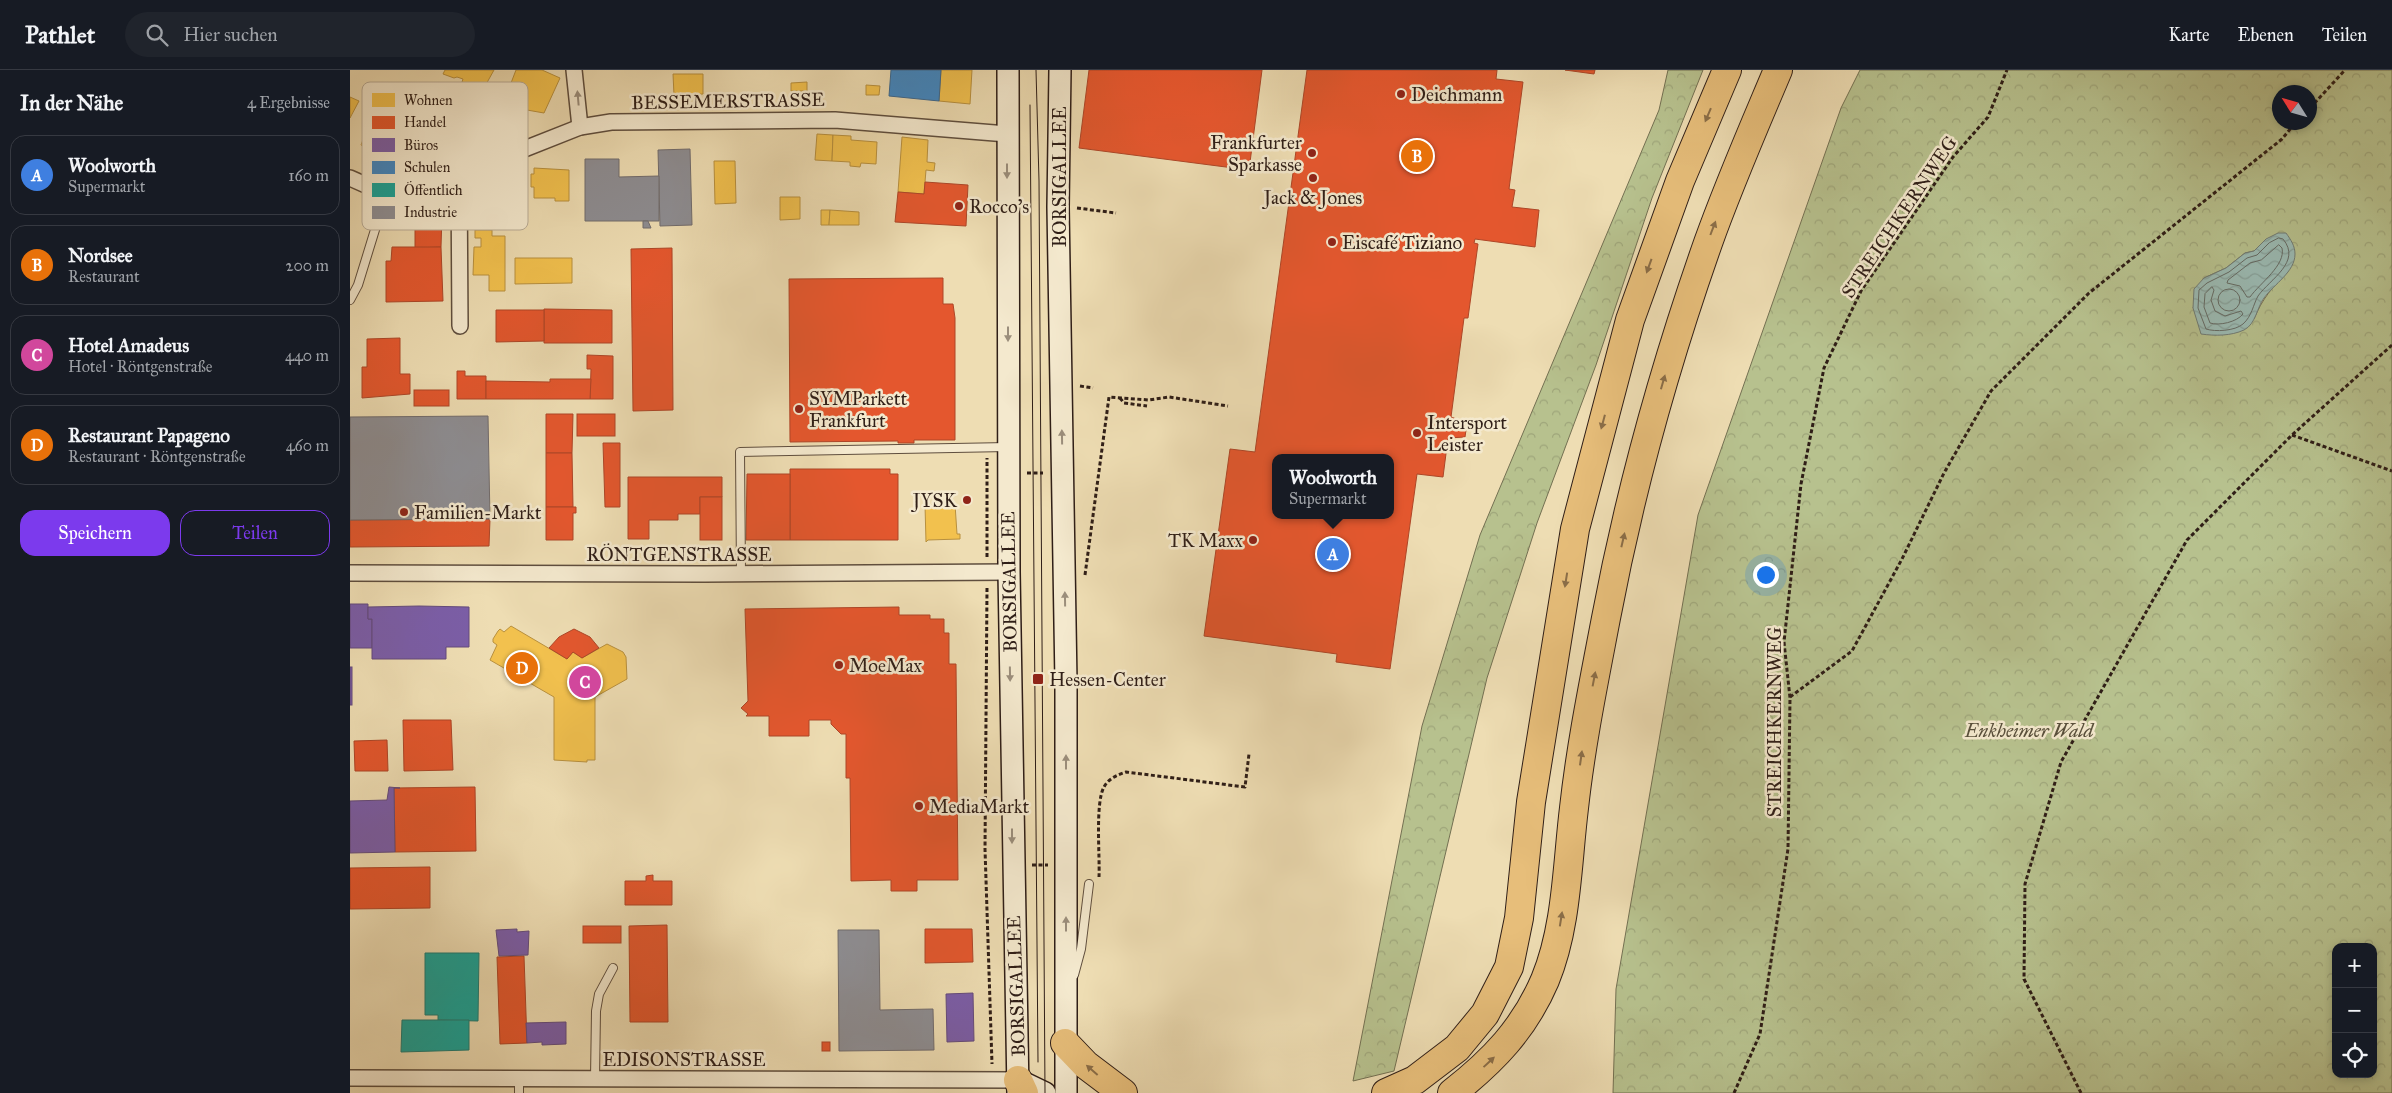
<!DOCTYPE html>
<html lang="de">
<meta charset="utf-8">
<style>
:root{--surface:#171b24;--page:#20242c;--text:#f1f3f6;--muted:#9ea1a6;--line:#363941;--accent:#7c3aed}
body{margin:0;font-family:"IM FELL Great Primer",serif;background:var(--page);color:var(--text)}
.controls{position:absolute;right:15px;bottom:15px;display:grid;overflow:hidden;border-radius:10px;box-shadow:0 2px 8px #0003}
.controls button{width:45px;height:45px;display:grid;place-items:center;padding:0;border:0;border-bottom:1px solid var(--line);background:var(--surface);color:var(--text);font:25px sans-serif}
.compass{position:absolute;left:1922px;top:15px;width:45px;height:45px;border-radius:50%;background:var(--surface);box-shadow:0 2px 8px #0003;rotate:307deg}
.you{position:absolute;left:1415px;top:504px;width:18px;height:18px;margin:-12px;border:4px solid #fff;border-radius:50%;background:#1a73e8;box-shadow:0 0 0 8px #1a73e833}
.badge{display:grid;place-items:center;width:32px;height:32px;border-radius:50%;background:var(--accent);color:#fff;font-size:16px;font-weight:700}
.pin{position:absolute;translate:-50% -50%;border:2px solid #fff;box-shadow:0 1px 5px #0006}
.popup{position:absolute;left:922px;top:384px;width:122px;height:65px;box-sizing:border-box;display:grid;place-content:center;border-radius:10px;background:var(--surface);filter:drop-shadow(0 1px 4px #0005);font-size:16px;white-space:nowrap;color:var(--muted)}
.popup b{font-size:19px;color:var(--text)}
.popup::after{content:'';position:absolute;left:50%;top:100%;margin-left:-10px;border:10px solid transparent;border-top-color:var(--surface)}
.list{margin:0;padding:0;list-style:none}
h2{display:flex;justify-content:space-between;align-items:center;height:65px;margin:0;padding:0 20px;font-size:21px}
h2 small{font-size:16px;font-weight:400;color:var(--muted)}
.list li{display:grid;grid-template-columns:32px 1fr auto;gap:15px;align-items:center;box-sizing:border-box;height:80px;margin:0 10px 10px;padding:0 10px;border:1px solid var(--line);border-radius:15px}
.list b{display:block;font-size:19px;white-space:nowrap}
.list p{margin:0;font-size:16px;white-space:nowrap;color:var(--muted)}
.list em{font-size:16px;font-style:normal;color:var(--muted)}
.actions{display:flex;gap:10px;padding:15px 20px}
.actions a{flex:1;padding:11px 0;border:1px solid var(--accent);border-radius:15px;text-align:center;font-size:18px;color:var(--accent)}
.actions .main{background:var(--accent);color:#fff}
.icon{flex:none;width:28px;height:28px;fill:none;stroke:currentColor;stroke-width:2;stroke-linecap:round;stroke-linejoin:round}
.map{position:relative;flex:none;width:2042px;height:1023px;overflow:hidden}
header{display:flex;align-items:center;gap:30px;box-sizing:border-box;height:70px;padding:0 25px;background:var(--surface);border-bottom:1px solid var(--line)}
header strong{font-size:24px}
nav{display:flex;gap:28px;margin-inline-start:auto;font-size:18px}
.search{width:350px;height:45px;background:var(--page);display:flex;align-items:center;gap:12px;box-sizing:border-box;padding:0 18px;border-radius:28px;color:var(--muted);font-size:19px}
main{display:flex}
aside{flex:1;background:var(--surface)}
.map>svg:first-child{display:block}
</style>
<header>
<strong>Pathlet</strong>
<div class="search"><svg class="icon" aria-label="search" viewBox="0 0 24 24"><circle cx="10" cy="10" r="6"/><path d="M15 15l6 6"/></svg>Hier suchen</div>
<nav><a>Karte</a><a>Ebenen</a><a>Teilen</a></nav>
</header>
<main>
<aside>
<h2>In der Nähe<small>4 Ergebnisse</small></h2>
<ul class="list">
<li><span class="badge" style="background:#3f7fe0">A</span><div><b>Woolworth</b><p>Supermarkt</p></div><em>160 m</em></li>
<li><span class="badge" style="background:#e8710a">B</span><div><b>Nordsee</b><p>Restaurant</p></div><em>200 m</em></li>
<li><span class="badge" style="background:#d1479c">C</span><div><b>Hotel Amadeus</b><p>Hotel · Röntgenstraße</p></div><em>440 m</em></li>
<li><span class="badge" style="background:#e8710a">D</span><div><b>Restaurant Papageno</b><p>Restaurant · Röntgenstraße</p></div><em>460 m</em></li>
</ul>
<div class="actions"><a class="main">Speichern</a><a>Teilen</a></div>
</aside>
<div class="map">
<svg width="2042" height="1023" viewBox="0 0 2042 1023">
<defs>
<pattern id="forest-crowns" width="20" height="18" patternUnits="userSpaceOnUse" patternTransform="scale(1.25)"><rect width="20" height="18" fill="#b7c18e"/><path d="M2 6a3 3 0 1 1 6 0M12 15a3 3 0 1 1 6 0" fill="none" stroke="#9ea57a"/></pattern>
<pattern id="water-waves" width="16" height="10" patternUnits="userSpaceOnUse" patternTransform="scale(1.25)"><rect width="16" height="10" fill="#9bbbb4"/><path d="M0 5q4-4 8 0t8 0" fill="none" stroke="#86a09a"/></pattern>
</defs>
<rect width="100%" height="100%" fill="#eeddb3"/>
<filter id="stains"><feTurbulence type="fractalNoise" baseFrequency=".004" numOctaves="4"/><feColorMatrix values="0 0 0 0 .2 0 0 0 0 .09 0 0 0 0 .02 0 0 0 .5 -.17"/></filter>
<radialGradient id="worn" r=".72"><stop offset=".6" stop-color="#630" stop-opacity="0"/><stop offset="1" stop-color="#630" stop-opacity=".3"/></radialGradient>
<g fill="url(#forest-crowns)" stroke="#737052" fill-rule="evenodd">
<polygon points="1318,0 1353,0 1302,128 1246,295 1187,453 1137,608 1044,1001 1003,1011 1072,656 1130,465 1309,40"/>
<path d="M 1510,0 L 2042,0 L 2042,1023 L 1263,1023 L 1266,919 L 1348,445 L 1491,38 ZM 1930,22 L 1960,22 L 1960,52 L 1930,52 ZM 1916,169 L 1938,202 C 1923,216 1912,229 1904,249 L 1843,238 L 1854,208 L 1876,198 L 1895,183 L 1904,181 ZM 1986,877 L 2023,877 L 2023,1004 L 1986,1004 Z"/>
</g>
<path fill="url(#water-waves)" stroke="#707c75" d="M 1928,163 L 1936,163 C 1941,170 1945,176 1945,184 C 1945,202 1924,214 1914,228 C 1907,237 1906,254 1894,260 C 1881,266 1865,266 1851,264 L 1843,238 L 1844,219 L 1854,208 L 1876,198 L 1895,183 L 1904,181 L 1916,169 Z"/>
<g fill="#f2c14e" stroke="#b8903e">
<polygon points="95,0 144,0 134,18 129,16 126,17 112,12 113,9 107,7 104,8 93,4"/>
<polygon points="166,0 192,0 210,8 194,43 177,40 162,32 161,29 156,26"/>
<polygon points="591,0 622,0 620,34 589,31"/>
<polygon points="323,4 353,4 353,24 324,25"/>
<polygon points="457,12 457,21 441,21 441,13"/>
<polygon points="516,15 530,16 529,25 516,25"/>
<polygon points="0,27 9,31 0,48"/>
<polygon points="25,38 54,50 37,89 33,85 27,82 26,85 11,75"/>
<polygon points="54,50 79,59 78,61 91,67 83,86 75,83 68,99 49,88 46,94 37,89"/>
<polygon points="467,64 483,65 482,91 465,90"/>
<polygon points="483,65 501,66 501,70 527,72 526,94 511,93 510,97 500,96 500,92 482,91"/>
<polygon points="552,67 578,70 577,92 585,93 584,101 576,100 574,124 548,122"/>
<polygon points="364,91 385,91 386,133 365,134"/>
<polygon points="184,98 219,100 219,131 205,131 205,128 184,128 184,117 181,117 181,104 184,104"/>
<rect x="126" y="119" width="29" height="35"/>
<polygon points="430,127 450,127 450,149 430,150"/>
<polygon points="471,140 480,140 479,155 471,155"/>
<polygon points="480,140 509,142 509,155 479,155"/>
<polygon points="125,160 142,160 142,166 155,166 155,221 139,221 139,205 123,205 124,177 131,177 131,168 125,168"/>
<polygon points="165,188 222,188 222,213 165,214"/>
<polygon points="605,434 607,464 610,464 610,469 578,470 576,472 575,435"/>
<polygon points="161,556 217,589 223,582 232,588 257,574 273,582 276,587 277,609 245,627 245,690 237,690 237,692 204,690 204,627 140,590 147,575 143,572 143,569 148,561 150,559 154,562"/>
</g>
<g fill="#e4572e" stroke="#ae4627" fill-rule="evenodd">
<polygon points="739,0 912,0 899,100 729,78"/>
<path d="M 957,0 L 1147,0 L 1146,9 L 1173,12 L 1159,119 L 1165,120 L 1162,137 L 1189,140 L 1185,177 L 1125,169 L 1124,173 L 1128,174 L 1118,248 L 1114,248 L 1101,347 L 1117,353 L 1115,367 L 1098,368 L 1093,407 L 1067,404 L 1040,599 L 986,592 L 987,584 L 854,566 L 880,379 L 905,382 ZM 926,388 L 1040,388 L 1040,445 L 926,445 Z"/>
<polygon points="1215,0 1245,0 1244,4"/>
<polygon points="575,112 618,115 616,156 545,152 548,122 574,124"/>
<polygon points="92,144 91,177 65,178 65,145"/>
<polygon points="42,177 91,177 93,231 36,232 36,191 41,191"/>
<polygon points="322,178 323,340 283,341 281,179"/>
<polygon points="593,208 593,234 603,234 605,248 605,370 564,370 564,373 548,373 548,371 440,372 439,209"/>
<polygon points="194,239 262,240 262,273 194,273"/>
<polygon points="146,240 194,240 194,271 146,272"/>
<polygon points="50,268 50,304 60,304 60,324 12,328 12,297 17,297 17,269"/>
<polygon points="237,285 263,286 263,329 240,329 241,299 237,299"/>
<polygon points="107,301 115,301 115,306 136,306 136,329 107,329"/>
<polygon points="200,309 241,309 240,329 136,329 136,311 200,312"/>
<rect x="64" y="320" width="35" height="16"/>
<polygon points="196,344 223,344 222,383 196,383"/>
<rect x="227" y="344" width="38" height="22"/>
<polygon points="253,373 270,373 270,437 255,437"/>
<polygon points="196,383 222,383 223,437 196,437"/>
<polygon points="440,399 540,399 540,404 548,404 548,470 440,470"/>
<polygon points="397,404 440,404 440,470 396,470"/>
<polygon points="278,407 372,407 372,427 350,427 350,444 328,444 328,450 299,450 299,469 278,469"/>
<rect x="350" y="427" width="22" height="43"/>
<polygon points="196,437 226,437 226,443 223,443 223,470 196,470"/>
<polygon points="140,449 139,476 0,477 0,450"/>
<polygon points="549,537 549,545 580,545 580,549 594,549 594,563 599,563 599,594 606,594 608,810 567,810 567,821 541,821 541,810 501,811 500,708 496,708 496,664 491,664 481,654 481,650 459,650 459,666 419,666 419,646 396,646 398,644 391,638 398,631 395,539"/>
<polygon points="224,559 240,567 249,578 232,588 223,582 217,589 199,578 209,567"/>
<polygon points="53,650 101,650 103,700 54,701"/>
<polygon points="37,670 38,701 5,701 4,671"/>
<polygon points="125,717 126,781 45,782 44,718"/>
<polygon points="80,797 80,838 0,839 0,798"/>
<polygon points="303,805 303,811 322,811 322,835 275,835 275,811 296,811 296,806"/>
<polygon points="317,855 318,952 280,952 279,856"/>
<rect x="233" y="856" width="38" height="17"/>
<polygon points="575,859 622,859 623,892 575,893"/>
<polygon points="174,886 177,973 150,974 147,887"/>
<rect x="472" y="972" width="8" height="9"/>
</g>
<g fill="#7b5ea7" stroke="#644b7c">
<polygon points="0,534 18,534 18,549 22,549 22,578 0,578"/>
<polygon points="69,536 119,537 119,577 96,577 96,589 22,589 22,549 18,549 18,537"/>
<rect x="0" y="597" width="2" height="38"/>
<polygon points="39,717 50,718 44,718 45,782 0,783 0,731 37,730"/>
<polygon points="167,859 167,862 179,861 178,885 149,886 146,860"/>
<polygon points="623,923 624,971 597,972 596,924"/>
<polygon points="216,952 216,974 192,975 192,972 177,973 176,953"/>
</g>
<polygon fill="#3f88c5" stroke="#3a6891" points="541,0 591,0 589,31 539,26"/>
<g fill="#17a398" stroke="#1e7b71">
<polygon points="75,883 129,883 128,951 88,950 88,945 75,945"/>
<polygon points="52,950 119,950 119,980 51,982"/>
</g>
<g fill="#8d8d92" stroke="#716c6d">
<polygon points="340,79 342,155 310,156 308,80"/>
<polygon points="235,89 269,89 269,107 309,106 309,151 235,151"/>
<polygon points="293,151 298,151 301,158 293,158"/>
<polygon points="138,346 140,449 0,450 0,347"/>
<polygon points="488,860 529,860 530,940 583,939 584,980 489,981"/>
</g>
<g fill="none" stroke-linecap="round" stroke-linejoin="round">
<g stroke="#656c66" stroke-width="1">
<path d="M 1929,168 L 1933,169 C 1952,192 1920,209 1908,226 C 1903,235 1902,246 1893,254 C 1885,261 1865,262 1856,259 L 1848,238 L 1849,220 L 1857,213 L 1879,202 L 1897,188 L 1907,185 L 1919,173 Z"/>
<path d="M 1929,175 L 1932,178 C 1936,195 1910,213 1900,227 L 1897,227 L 1890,216 L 1877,213 L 1878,210 L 1900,193 L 1911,190 Z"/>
<path d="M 1862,217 L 1864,220 L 1861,230 L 1865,241 L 1875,246 L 1891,241 L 1893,244 C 1887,252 1869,256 1860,253 L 1854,237 L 1855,224 Z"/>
<circle cx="1879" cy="230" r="11"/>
</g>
<g stroke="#5f4e3e" stroke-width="10">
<g id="lane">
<polyline points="0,230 8,215 36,124"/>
<polyline points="391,504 390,382 658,377"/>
<polyline points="724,905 731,879 739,814"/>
<polyline points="245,1009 246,941 249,924 263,898"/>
<polyline points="169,1023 169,1009"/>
</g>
</g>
<g stroke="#5f4e3e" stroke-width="18">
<g id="street">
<polyline points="224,0 230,57"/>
<polyline points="109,106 110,256"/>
<polyline points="0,108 36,124 61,124 230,57 261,52 485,50 657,64"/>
<polyline points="0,503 355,504 659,502"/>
<polyline points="0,1008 668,1010"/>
</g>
</g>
<g stroke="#2f1e17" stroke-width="24">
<g id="secondary">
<polyline points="658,0 659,502 668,1023"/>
<polyline points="710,0 708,137 716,612 716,1023"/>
<polyline points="668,1010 695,1023"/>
</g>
</g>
<g stroke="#2f1e17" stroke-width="30">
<g id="highway">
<polyline points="715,973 736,995 773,1023"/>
<polyline points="668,1010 674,1023"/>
<polyline points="1036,1023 1065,1010 1107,978 1135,944 1159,897 1169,848 1181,732 1225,459 1280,250 1330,111 1377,0"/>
<path d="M 1102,1023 C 1143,991 1174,959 1195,910 C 1217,857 1217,795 1224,738 C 1231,674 1244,611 1256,548 C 1280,421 1315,295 1358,173 C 1379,114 1404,57 1428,0"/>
</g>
</g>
<g stroke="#2f1e17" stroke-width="3" stroke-dasharray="4 2.5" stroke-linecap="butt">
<polyline points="1960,38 1995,0"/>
<polyline points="727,138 766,143"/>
<polyline points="730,316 743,318"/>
<polyline points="770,328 774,333 797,336"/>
<polyline points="1942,365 2042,401"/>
<polyline points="677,403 693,403"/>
<polyline points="637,487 637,388"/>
<polyline points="735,505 759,327 799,330 819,327 878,336"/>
<polyline points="637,518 635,779 642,994"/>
<polyline points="1440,627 1502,581 1552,489 1594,403 1641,321 1739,223 1932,69 1946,52"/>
<polyline points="682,795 698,795"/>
<path d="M 749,807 C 750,786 745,733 754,717 C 758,709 767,705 776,702 L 895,717 L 899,684"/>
<polyline points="1384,1023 1410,964 1438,779 1440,628 1434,572 1451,414 1474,298 1511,221 1603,87 1638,47 1657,0"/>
<polyline points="1731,1023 1674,909 1675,814 1711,692 1837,470 1942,365 2042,275"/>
</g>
<use href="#lane" stroke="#f4e9ce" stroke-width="8"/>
<use href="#street" stroke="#f4e9ce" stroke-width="15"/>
<use href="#secondary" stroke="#f4e9ce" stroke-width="21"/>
<use href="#highway" stroke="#e7be7a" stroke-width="28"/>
<g stroke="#2f1e17" stroke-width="1">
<polyline points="686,0 689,111 695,1023"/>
<polyline points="680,35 688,992"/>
</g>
</g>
<defs><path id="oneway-solid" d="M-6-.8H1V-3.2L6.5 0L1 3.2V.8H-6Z" transform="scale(1.25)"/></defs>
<g fill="#9b8e7c">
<use href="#oneway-solid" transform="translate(228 28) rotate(-95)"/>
<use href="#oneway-solid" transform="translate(657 101) rotate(90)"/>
<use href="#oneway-solid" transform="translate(658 264) rotate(90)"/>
<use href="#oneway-solid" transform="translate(712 367) rotate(-91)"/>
<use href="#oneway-solid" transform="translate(715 529) rotate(-91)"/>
<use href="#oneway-solid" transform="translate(660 604) rotate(89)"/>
<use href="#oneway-solid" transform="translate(716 692) rotate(-90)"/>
<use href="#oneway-solid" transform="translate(662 766) rotate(90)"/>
<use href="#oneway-solid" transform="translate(716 854) rotate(-90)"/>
</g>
<g fill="#8b6e48">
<use href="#oneway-solid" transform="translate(1358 45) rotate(113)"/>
<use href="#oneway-solid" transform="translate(1363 158) rotate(-69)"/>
<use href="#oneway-solid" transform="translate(1299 196) rotate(110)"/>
<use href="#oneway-solid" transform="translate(1313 312) rotate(-74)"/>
<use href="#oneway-solid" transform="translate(1253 352) rotate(105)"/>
<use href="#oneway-solid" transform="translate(1273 470) rotate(-77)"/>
<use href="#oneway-solid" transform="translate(1216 510) rotate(99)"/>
<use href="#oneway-solid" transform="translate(1244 609) rotate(-79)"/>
<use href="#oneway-solid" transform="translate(1231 688) rotate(-82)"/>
<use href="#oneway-solid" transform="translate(1211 849) rotate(-81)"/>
<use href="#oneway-solid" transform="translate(1139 992) rotate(-43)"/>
<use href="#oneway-solid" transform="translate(742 1000) rotate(-139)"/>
</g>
<g fill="#8f2418" stroke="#f4e9ce" stroke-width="2">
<circle cx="1051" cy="24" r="5"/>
<circle cx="962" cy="83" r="5"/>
<circle cx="963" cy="108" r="5"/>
<circle cx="609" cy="136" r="5"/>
<circle cx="982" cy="172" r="5"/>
<circle cx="449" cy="339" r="5"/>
<circle cx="1067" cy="363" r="5"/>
<circle cx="617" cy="430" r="5"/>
<circle cx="54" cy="442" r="5"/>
<circle cx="903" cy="470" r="5"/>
<circle cx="489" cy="595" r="5"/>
<rect x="682" y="603" width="12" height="12" rx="2.5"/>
<circle cx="569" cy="736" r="5"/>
</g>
<g text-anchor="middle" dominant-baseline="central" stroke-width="5" stroke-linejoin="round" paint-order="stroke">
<g font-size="19" fill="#2f1e17" stroke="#f4e9ce" text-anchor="start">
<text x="1061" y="24">Deichmann</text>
<text x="952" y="72" text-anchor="end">Frankfurter<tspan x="952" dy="22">Sparkasse</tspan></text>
<text x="963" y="127" text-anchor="middle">Jack &amp; Jones</text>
<text x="619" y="136">Rocco's</text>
<text x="992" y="172">Eiscafé Tiziano</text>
<text x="459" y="328">SYMParkett<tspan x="459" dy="22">Frankfurt</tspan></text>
<text x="1077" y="352">Intersport<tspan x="1077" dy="22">Leister</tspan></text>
<text x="607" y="430" text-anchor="end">JYSK</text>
<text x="64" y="442">Familien-Markt</text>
<text x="893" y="470" text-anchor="end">TK Maxx</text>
<text x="499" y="595">MoeMax</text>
<text x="699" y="609">Hessen-Center</text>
<text x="579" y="736">MediaMarkt</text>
</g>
<g font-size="19" fill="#2f1e17" stroke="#f4e9ce">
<text transform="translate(378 31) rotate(-1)">BESSEMERSTRASSE</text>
<text transform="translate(709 107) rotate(-90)">BORSIGALLEE</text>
<text transform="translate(1549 147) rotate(-56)">STREICHKERNWEG</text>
<text x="329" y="484">RÖNTGENSTRASSE</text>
<text transform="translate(659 512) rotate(-91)">BORSIGALLEE</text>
<text transform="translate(1424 652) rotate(-90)">STREICHKERNWEG</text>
<text transform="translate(666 916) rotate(-92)">BORSIGALLEE</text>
<text x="334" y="989">EDISONSTRASSE</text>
</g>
<g font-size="19" font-style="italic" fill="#584f3b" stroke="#f4e9ce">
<text x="1679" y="660">Enkheimer Wald</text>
</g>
</g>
<rect x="12" y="12" width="166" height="148" rx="8" fill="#f4e9ce" stroke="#b9ac97" stroke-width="1"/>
<rect x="22" y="23" width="23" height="14" fill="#f2c14e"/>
<rect x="22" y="46" width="23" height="13" fill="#e4572e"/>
<rect x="22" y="68" width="23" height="14" fill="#7b5ea7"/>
<rect x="22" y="91" width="23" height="13" fill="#3f88c5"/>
<rect x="22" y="113" width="23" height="14" fill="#17a398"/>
<rect x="22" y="136" width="23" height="13" fill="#8d8d92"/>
<g font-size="14" fill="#2f1e17">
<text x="54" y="35">Wohnen</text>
<text x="54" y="57">Handel</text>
<text x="54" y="80">Büros</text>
<text x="54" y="102">Schulen</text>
<text x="54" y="125">Öffentlich</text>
<text x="54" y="147">Industrie</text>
</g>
<rect width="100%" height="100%" filter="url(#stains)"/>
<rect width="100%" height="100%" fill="url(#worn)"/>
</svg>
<div class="controls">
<button>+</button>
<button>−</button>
<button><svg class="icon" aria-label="locate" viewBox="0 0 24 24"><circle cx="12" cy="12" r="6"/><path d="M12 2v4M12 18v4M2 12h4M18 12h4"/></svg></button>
</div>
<svg class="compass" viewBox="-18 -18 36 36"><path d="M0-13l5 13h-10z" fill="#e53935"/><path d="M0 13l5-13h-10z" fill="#9ea1a6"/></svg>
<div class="you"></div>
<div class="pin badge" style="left:983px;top:484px;background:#3f7fe0">A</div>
<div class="popup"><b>Woolworth</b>Supermarkt</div>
<div class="pin badge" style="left:1067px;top:86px;background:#e8710a">B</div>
<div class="pin badge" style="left:235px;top:612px;background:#d1479c">C</div>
<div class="pin badge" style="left:172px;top:598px;background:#e8710a">D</div>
</div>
</main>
